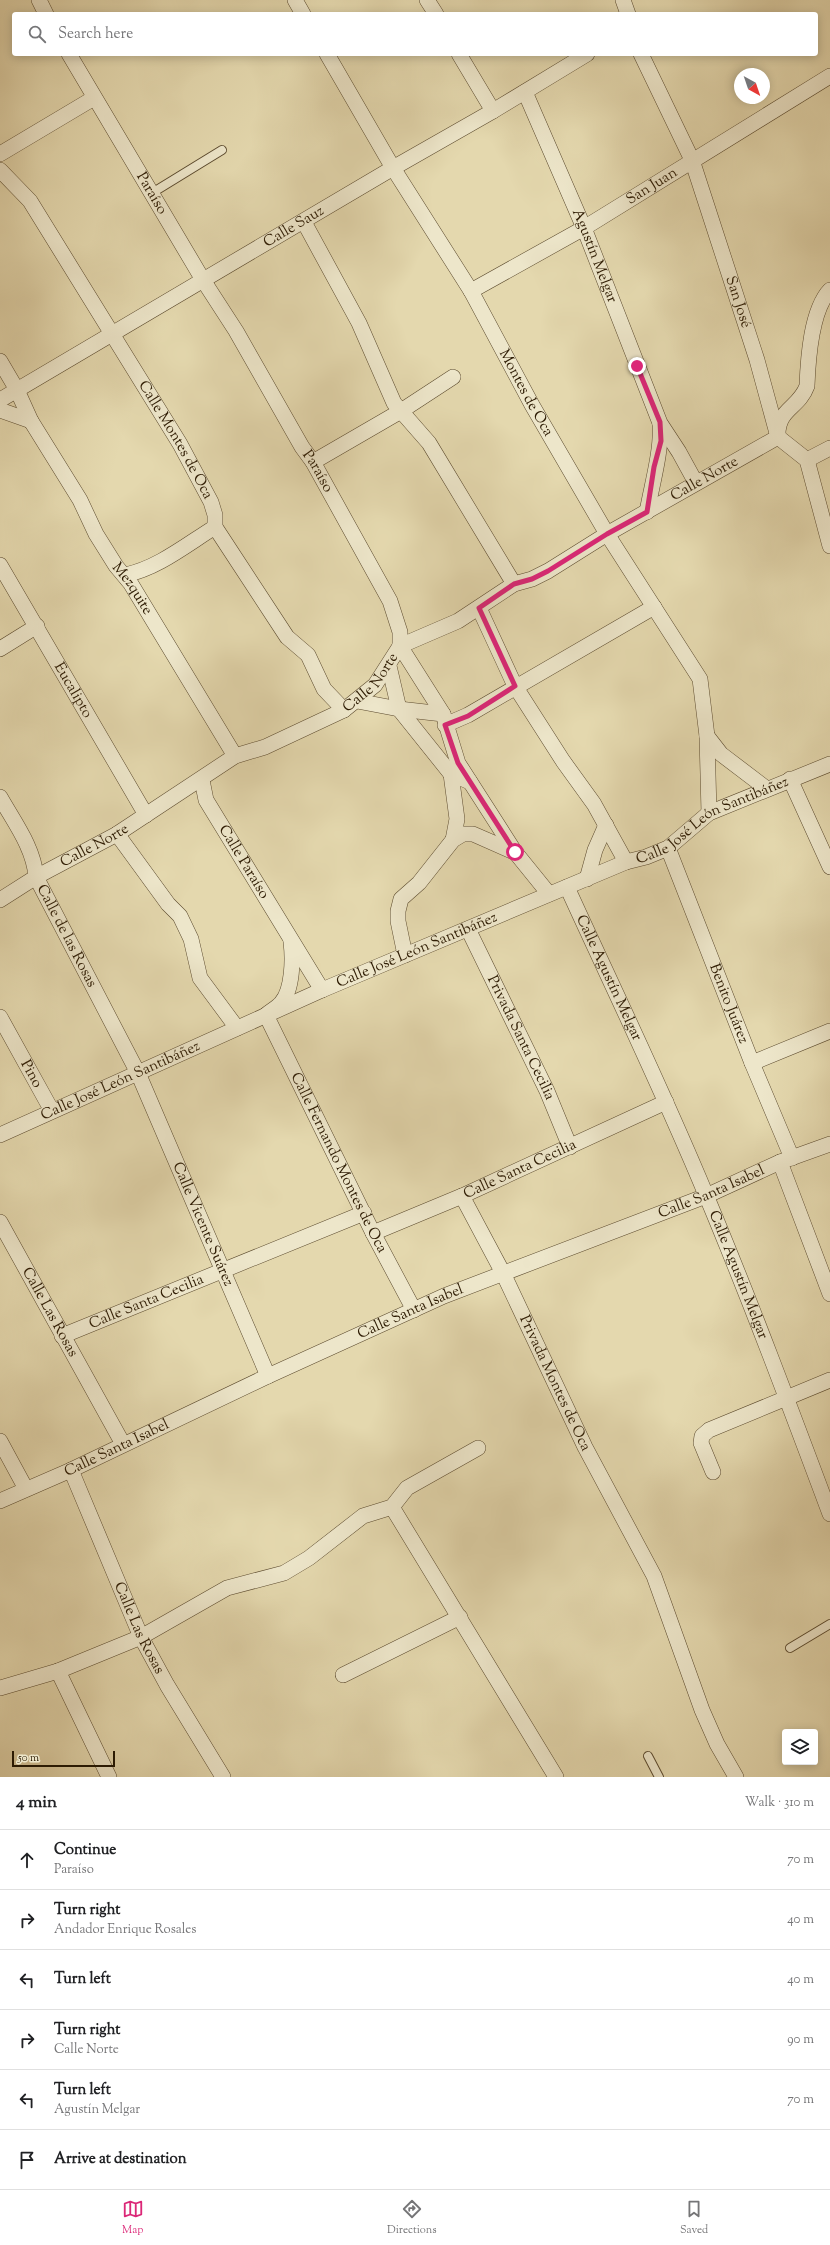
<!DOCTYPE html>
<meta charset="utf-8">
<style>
:root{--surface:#fff;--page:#f6f6f6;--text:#202124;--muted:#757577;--line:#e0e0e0;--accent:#db2777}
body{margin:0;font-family:"Sorts Mill Goudy",serif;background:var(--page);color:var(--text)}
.controls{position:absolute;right:12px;bottom:12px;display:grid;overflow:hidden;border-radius:4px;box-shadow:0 2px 10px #0003}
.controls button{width:36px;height:36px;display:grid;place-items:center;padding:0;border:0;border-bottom:1px solid var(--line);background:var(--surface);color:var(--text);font:20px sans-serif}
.compass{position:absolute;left:734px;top:68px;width:36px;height:36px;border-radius:50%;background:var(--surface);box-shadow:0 2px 10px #0003;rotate:140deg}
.scale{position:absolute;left:12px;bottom:10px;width:103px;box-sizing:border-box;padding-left:4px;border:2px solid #2d1b03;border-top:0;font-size:11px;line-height:14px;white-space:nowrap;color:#2d1b03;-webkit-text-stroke:3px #ede6ca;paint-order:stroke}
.stop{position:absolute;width:12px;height:12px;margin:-9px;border:3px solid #db2777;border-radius:50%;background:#fff}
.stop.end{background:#db2777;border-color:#fff;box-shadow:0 1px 4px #0008}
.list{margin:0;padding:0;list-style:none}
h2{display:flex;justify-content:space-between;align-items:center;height:52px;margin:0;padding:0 16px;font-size:17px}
h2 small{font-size:13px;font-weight:400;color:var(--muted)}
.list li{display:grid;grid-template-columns:26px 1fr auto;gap:12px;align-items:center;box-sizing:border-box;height:60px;padding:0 16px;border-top:1px solid var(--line)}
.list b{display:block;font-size:15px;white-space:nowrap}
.list p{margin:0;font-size:13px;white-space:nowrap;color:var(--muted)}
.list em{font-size:13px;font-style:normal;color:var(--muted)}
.icon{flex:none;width:22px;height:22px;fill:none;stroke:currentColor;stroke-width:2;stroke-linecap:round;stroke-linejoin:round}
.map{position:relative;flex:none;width:830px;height:1777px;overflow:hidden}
.search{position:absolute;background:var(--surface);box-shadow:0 2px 10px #0003;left:12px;right:12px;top:12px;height:44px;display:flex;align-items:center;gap:10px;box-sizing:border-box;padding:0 14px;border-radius:4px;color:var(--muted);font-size:15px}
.sheet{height:412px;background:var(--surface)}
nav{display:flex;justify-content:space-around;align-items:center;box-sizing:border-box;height:56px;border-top:1px solid var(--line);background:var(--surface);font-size:11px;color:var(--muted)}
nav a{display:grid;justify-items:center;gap:2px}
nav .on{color:var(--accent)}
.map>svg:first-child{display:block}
</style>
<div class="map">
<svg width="830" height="1777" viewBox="0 0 830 1777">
<rect width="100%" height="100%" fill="#e4d8ae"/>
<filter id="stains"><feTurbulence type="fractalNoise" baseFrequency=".005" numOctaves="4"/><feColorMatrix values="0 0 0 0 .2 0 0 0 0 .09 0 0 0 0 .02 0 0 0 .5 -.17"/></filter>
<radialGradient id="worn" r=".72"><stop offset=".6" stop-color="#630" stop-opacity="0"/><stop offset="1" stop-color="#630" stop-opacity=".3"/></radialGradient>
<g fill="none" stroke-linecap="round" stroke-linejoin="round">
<g stroke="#5b4a2e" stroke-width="10">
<g id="service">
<polyline points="152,193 222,150"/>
<polyline points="790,1648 830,1624"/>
<polyline points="648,1756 659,1777"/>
</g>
</g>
<g stroke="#5b4a2e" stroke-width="16">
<g id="minor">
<polyline points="39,0 46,14"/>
<polyline points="295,0 303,14"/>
<polyline points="427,0 436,14"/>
<polyline points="623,0 628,14"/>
<path id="s1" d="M 69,54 L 203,280 L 236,331 L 302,447 L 313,462 L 390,601 L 400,632 L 400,646 L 443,714 L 458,763 L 515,852 L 549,894"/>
<path id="s2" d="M 327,54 L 393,168 L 471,291 L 532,405 L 607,534 L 700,679 L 707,736 L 709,813"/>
<polyline points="459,54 493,111"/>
<path id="s3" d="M 641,54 L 692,160 L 757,360 L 778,437 L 807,460 L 830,546"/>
<path id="s4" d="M 525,92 L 584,228 L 660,423 L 679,452 L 696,483"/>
<polyline points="0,154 94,98"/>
<path id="s5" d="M 0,170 L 30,201 L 180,444 L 211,502 L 215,515 L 215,527 L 287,637 L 308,655 L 324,689 L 344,710"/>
<polyline points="304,222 359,323 394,403 429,443 514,584"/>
<path id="s6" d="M 471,291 L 584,228 L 830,76"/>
<path id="s7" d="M 0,361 L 17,390 L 31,421 L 80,500 L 96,534 L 116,566 L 131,584 L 235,756"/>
<path id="s8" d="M 0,400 L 393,168 L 493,111 L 587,54"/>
<polyline points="0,410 31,421"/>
<path d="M 778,434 C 778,409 799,408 807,386 C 808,359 811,310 830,290"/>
<polyline points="807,460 830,448"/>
<polyline points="313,462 401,411 453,377"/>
<path d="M 647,512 C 652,484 662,450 660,424"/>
<path id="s9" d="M 0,565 L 146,815"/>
<path d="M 125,575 C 158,568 186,545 215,527"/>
<polyline points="479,608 515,686 563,761 594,804 626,862"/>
<polyline points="0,649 37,626"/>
<polyline points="389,666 399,709 451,774 470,782"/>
<polyline points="357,701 399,709 443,714"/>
<polyline points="445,725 468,715 654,607"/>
<polyline points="707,736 721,754 767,789"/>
<polyline points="451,774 457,819 453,840"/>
<polyline points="790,779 830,867"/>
<path id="s10" d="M 202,780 L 206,800 L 322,990"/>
<path id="s11" d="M 0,797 C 14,822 34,848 36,877 L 138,1073 L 268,1376"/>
<polyline points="117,834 168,904 180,916 191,939 200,978 237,1028"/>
<path id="s12" d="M 668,848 L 752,1063 L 792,1158"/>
<polyline points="587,879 595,850 606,825"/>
<path id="s13" d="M 567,887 C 614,990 663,1091 706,1195 C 750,1300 790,1407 830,1514"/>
<path id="s14" d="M 0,900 L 36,877 L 117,834 L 235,756 L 265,747 L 344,710 L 375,685 L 400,646 L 458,621 L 514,584 L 532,579 L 548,571 L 607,534 L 778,437"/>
<path id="s15" d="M 468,929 L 547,1091 L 570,1147"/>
<path id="s16" d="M 291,942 C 293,958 293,990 281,1003 C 277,1008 270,1011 266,1015 L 373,1233 L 414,1310"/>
<polyline points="405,955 398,921 398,911 401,899 419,883 453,840 463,834 473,834 514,852"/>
<path id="s17" d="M 0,1017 L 52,1111"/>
<polyline points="752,1063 830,1031"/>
<path id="s18" d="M 0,1135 L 322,990 L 626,862 L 646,857 L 668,848 L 709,813 L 830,764"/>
<polyline points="780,1162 830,1294"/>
<path id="s19" d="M 462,1196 L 503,1273 L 585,1447 L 654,1576 L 702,1710 L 717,1744 L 736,1777"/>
<path id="s20" d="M 0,1222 L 123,1444"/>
<path id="s21" d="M 373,1233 L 462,1196 L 666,1102"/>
<path id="s22" d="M 62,1336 L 364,1213"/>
<polyline points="0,1441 26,1489"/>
<path id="s23" d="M 71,1470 L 141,1637 L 167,1685 L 223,1777"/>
<polyline points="713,1472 701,1443 702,1436 709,1430 830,1380"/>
<path id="s24" d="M 0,1501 L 71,1470 L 268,1376 L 444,1296 L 706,1196 L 780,1162 L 830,1144"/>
<polyline points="392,1507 556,1777"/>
<polyline points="58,1671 109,1777"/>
<polyline points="343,1675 460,1617"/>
<polyline points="0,1688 58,1671 141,1637 227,1588 284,1573 309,1558 363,1516 392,1507 407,1488 478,1448"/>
</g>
</g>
<use href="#service" stroke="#ede6ca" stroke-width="8"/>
<use href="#minor" stroke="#ede6ca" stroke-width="15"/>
</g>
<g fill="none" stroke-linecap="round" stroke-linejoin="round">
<polyline stroke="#db2777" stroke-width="5" points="515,852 458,763 445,725 468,716 515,686 479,608 514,584 532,579 548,571 607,534 647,512 654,467 661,441 660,422 637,366"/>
</g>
<g text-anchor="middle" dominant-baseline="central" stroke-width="4" stroke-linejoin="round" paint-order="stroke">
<g font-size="15" fill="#2d1b03" stroke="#ede6ca">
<text stroke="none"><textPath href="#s6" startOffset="209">San Juan</textPath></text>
<text stroke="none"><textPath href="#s1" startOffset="162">Paraíso</textPath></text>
<text stroke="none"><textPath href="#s8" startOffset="341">Calle Sauz</textPath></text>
<text stroke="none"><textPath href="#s4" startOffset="178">Agustín Melgar</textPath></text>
<text stroke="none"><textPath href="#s3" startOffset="267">San José</textPath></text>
<text stroke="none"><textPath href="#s2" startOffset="393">Montes de Oca</textPath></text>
<text stroke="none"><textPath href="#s5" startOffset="323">Calle Montes de Oca</textPath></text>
<text stroke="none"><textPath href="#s1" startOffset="486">Paraíso</textPath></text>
<text stroke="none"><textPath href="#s14" startOffset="829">Calle Norte</textPath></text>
<text stroke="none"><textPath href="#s7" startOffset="264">Mezquite</textPath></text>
<text stroke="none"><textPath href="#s14" startOffset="433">Calle Norte</textPath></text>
<text stroke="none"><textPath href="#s9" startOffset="145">Eucalipto</textPath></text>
<text stroke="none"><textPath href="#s18" startOffset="780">Calle José León Santibáñez</textPath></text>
<text stroke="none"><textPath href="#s14" startOffset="109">Calle Norte</textPath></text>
<text stroke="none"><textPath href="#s10" startOffset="93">Calle Paraíso</textPath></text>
<text stroke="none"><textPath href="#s11" startOffset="155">Calle de las Rosas</textPath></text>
<text stroke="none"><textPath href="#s18" startOffset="456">Calle José León Santibáñez</textPath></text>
<text stroke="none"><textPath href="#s13" startOffset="100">Calle Agustín Melgar</textPath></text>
<text stroke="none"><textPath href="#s12" startOffset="167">Benito Juárez</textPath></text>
<text stroke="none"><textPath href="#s15" startOffset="121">Privada Santa Cecilia</textPath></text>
<text stroke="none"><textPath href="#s17" startOffset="65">Pino</textPath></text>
<text stroke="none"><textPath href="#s18" startOffset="132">Calle José León Santibáñez</textPath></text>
<text stroke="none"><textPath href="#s16" startOffset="247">Calle Fernando Montes de Oca</textPath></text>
<text stroke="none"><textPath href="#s21" startOffset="160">Calle Santa Cecilia</textPath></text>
<text stroke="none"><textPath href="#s24" startOffset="776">Calle Santa Isabel</textPath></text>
<text stroke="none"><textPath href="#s11" startOffset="474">Calle Vicente Suárez</textPath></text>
<text stroke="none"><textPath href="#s13" startOffset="424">Calle Agustín Melgar</textPath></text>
<text stroke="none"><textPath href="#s22" startOffset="91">Calle Santa Cecilia</textPath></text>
<text stroke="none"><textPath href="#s24" startOffset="452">Calle Santa Isabel</textPath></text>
<text stroke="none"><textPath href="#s20" startOffset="103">Calle Las Rosas</textPath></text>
<text stroke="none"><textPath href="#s19" startOffset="209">Privada Montes de Oca</textPath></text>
<text stroke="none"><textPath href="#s24" startOffset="128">Calle Santa Isabel</textPath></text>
<text stroke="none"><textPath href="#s23" startOffset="172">Calle Las Rosas</textPath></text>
</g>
</g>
<rect width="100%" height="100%" filter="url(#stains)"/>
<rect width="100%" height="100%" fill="url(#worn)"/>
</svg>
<div class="controls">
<button><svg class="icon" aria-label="layers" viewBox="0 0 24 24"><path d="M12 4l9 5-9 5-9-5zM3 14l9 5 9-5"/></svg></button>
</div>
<svg class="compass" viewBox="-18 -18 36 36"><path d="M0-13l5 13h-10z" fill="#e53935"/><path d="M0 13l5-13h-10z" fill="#757577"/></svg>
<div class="scale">50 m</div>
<div class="stop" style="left:515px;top:852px"></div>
<div class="stop end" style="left:637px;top:366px"></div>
<div class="search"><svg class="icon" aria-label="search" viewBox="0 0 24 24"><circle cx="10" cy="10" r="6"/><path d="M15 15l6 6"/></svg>Search here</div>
</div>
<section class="sheet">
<h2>4 min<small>Walk · 310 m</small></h2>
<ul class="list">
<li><svg class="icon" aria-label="ahead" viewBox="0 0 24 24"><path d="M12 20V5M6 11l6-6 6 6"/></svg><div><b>Continue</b><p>Paraíso</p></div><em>70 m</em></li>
<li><svg class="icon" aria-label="right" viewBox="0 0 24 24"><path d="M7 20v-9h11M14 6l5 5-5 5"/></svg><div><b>Turn right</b><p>Andador Enrique Rosales</p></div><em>40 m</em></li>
<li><svg class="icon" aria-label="left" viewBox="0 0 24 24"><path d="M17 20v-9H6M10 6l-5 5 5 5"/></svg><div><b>Turn left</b></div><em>40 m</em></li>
<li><svg class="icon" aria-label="right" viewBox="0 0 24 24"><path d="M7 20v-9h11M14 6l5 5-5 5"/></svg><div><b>Turn right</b><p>Calle Norte</p></div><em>90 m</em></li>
<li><svg class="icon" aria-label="left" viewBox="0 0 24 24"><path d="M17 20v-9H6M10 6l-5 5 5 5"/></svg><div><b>Turn left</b><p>Agustín Melgar</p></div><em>70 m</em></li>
<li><svg class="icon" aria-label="arrive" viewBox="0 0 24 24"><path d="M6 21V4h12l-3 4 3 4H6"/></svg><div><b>Arrive at destination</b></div></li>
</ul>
</section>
<nav>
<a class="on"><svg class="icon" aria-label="map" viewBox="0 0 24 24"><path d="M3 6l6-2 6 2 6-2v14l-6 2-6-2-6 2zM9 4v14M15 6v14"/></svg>Map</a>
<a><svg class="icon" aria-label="directions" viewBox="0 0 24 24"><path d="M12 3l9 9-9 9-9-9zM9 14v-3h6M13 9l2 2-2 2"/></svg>Directions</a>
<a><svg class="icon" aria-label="saved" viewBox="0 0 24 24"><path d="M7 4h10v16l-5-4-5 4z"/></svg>Saved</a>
</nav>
